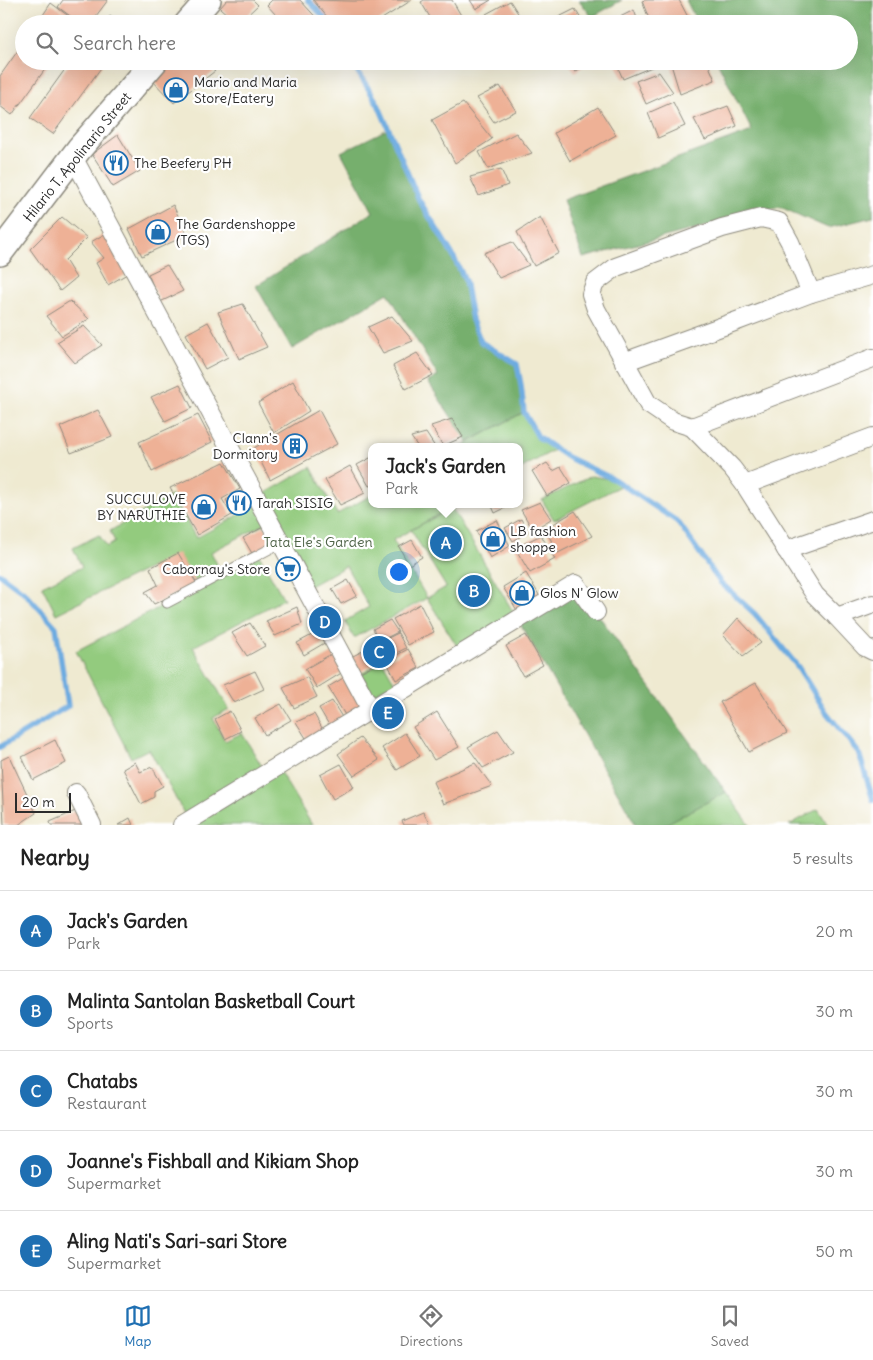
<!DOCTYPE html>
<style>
:root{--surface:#fff;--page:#f2f2f2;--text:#222;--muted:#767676;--line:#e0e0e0;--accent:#1f6fb2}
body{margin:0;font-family:Delius,sans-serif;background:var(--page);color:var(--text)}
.scale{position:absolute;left:15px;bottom:12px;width:56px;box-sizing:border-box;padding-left:5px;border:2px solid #2b2b2b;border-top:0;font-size:14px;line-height:18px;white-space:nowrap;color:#2b2b2b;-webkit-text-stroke:4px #fff;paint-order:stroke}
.you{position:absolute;left:398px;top:571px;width:18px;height:18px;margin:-12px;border:4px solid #fff;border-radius:50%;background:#1a73e8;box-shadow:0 0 0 8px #1a73e833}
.badge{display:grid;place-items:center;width:32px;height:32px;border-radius:50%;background:var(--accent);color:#fff;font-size:16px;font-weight:700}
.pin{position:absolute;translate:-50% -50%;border:2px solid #fff;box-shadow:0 1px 5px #0006}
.popup{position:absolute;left:368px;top:443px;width:155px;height:65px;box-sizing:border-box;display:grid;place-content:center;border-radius:10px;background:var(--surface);filter:drop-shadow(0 1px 4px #0005);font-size:16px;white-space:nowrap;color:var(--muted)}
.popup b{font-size:19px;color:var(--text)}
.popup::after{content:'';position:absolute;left:50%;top:100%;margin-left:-10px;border:10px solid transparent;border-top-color:var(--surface)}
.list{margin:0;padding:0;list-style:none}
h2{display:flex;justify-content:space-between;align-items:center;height:65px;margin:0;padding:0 20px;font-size:21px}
h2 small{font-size:16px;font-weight:400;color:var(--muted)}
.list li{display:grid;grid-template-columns:32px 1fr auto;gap:15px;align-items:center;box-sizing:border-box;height:80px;padding:0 20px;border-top:1px solid var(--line)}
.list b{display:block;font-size:19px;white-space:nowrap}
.list p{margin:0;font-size:16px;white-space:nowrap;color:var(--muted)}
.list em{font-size:16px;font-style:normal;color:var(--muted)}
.icon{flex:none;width:28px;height:28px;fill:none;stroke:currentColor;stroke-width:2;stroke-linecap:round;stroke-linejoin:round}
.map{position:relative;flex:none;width:873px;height:825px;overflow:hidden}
.search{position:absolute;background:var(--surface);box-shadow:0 5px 20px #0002;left:15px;right:15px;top:15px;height:55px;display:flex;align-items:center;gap:12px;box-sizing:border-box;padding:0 18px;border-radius:28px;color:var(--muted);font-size:19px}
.sheet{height:465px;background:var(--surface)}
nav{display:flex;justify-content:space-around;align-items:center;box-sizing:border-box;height:70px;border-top:1px solid var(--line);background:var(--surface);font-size:14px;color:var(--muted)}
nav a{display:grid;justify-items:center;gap:2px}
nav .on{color:var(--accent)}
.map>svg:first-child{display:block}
</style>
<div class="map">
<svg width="873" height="825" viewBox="0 0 873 825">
<rect width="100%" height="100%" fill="#fff"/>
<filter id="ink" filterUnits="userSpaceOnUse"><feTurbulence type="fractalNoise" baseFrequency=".02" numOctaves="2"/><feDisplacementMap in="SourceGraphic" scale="10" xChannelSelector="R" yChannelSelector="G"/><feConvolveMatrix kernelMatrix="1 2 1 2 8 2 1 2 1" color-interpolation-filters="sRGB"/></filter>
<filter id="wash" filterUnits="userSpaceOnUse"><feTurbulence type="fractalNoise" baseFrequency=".0096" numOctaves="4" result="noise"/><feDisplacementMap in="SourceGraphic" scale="20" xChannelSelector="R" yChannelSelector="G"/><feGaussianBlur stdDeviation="1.12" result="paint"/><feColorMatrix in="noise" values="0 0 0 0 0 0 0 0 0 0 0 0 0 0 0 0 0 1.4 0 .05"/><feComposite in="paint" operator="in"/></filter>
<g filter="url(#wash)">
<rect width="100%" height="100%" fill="#efead1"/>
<g fill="#93cb7e" stroke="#5f7b54">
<polygon points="524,412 538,437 556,449 520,469 520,447 460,447"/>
<polygon points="311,467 337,514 372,495 372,504 457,504 393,540 427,598 446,587 411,530 452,508 518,620 462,654 427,598 354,638 345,621 369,607 346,566 306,588 269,522 211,552 221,572 197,584 178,554 56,614 42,586 82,567 73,548 99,535 107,547 115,542 110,531 172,495 196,538 259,504 257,498"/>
<polygon points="591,476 615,480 622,485 554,520 542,500"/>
<polygon points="259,555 284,599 193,647 229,709 213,718 225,741 242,733 266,773 277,767 312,825 182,825 188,821 149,749 131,758 76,651"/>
<polygon points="383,662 399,690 377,702 361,674"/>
<polygon points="726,792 750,825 664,825"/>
<polygon points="818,809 828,825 789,825"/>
</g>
<g fill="#76af6d" stroke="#506d4c">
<polygon points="579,0 622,0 592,17"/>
<polygon points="686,0 873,0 873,217 828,228 780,207 583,258 563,200 752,131 717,61 849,61 849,24 698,24"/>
<polygon points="388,129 419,199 452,254 465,280 472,320 481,342 517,364 524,412 468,442 428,382 438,376 388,293 292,349 256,286 373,212 341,152"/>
<polygon points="576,584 726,792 664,825 636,825 518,620"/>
</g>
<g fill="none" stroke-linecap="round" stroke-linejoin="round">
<g stroke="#6dabe0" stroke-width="5.5">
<polyline points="308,0 324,17 328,24"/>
<polyline points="351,61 378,104 419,200 452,254 465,280 472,320 481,342 517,364 521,385 524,412 538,437 567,457 615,480 678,522 720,582 755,614 798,667 826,712 859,753 873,800"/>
<polyline points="0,574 25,593 56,627 68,706 0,747"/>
</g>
</g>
<g id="blocks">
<g fill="#eeb196">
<polygon points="63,0 108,0 90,24 81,24 58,7"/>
<polygon points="227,0 253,0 258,5 238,24 220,8"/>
<polygon points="272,0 300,0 322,24 284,24 267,5"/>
<polygon points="313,0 353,1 412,0 374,24 333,24"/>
<polygon points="424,0 452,0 466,24 434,24 421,2"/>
<polygon points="470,0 491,0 476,9"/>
<polygon points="645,0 679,0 690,21 683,24 651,24 642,1"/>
<polygon points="510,1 521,18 512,24 492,24 486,14"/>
<polygon points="51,3 79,24 37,24"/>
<polygon points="575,9 584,24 554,24 553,20"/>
<polygon points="634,10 639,24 606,24"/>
<polygon points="110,16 120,24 104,24"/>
<polygon points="24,42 24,61 51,61 12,115 0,106 0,76"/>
<polygon points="71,61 98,61 103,65 53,134 30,118"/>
<polygon points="161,61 205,61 215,71 174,103 148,76"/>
<polygon points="567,61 591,61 575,72"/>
<polygon points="615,61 657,61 659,64 623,79"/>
<polygon points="670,61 707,61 715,80 680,94"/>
<polygon points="659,72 673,92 646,104 636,81"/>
<polygon points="500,86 516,111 494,122 477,98"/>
<polygon points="673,102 685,126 658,138 648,113"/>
<polygon points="463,103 492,139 455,163 432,120"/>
<polygon points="728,106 737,126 705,140 694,119"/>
<polygon points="598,107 616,135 570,161 554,133"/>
<polygon points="516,133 532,153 488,169 479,152"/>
<polygon points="118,135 140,171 113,187 92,154"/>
<polygon points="501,169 508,185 479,196 470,177"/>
<polygon points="173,205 187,235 142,256 129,229"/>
<polygon points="62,217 87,238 65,260 76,278 60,291 30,249"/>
<polygon points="540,217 559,253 534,266 517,232"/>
<polygon points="108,232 127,274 108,285 96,263 104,258 91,242"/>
<polygon points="512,242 529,265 499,278 484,253"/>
<polygon points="167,265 183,291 160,302 148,274"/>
<polygon points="70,301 89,319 62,336 46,316"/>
<polygon points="243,304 267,347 239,359 218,312"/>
<polygon points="392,316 413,341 383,353 368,327"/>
<polygon points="208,322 228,357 205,369 186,334"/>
<polygon points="84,326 102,345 75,363 57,342"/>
<polygon points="417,353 433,375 406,389 393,366"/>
<polygon points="293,381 309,411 274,433 258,403"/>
<polygon points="180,384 192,408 165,421 151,397"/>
<polygon points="98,410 112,437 71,453 60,427"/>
<polygon points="319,410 337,444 270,480 254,448"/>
<polygon points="198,415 212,442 152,472 139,442"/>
<polygon points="452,419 463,437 443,446 431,426"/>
<polygon points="426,433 435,447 418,447 411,437"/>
<polygon points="372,457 372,485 369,486 357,465"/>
<polygon points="224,462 240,489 222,499 232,515 197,535 170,488"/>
<polygon points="547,463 553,471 561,467 571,483 547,496 532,471"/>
<polygon points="350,466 365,493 340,505 325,480"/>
<polygon points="243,490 252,505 235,514 226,500"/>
<polygon points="540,502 551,519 533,530 521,510"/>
<polygon points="491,504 513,504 495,513"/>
<polygon points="575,511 592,536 558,553 545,529"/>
<polygon points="521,519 528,532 513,541 505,528"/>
<polygon points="497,520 510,546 490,558 476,531"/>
<polygon points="265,526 274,543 253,555 243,538"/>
<polygon points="541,535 555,559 530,573 515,548"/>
<polygon points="412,540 422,557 409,565 399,547"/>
<polygon points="178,553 197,584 154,604 145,592 158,585 150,568"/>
<polygon points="526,573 542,600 518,612 503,587"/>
<polygon points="348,580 357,596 341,604 332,589"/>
<polygon points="420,604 434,632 408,645 393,619"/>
<polygon points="297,607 302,624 275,636 266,621"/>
<polygon points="738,618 761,643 743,656 723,635"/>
<polygon points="390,620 398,632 380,641 373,629"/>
<polygon points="250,623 265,646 247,656 232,633"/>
<polygon points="327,627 333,638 304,655 297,643"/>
<polygon points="398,633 406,648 360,672 351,657"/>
<polygon points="526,635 543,665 523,676 506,646"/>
<polygon points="408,649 419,668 396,680 386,661"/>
<polygon points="333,653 343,672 317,688 305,669"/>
<polygon points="255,671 264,689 234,703 223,685"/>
<polygon points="307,677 317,697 294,708 283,688"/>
<polygon points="345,677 366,708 348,720 328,687"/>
<polygon points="756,683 787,733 749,752 720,702"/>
<polygon points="332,701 345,722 332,730 319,708"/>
<polygon points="281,704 291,720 265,735 255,718"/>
<polygon points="230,711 241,731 225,739 215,719"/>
<polygon points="437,712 459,747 434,760 413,727"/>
<polygon points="314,714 326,735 309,743 296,722"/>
<polygon points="498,730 513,752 483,768 468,747"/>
<polygon points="405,733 420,756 397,770 382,748"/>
<polygon points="360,738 379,760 354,776 338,754"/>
<polygon points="55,740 66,763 33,780 22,757"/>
<polygon points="9,756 36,813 18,825 4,825 1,760"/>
<polygon points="135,762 140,772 152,767 163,786 154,791 154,797 141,804 123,769"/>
<polygon points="475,763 492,786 443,804 433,782"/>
<polygon points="341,764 354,787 333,799 320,775"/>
<polygon points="80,809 87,825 51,825 50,822"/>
<polygon points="423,812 430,825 404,825 402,821"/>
<polygon points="130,818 133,825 118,825"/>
</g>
</g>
</g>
<g filter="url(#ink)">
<use href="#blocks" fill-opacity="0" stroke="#8d8a7e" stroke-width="1"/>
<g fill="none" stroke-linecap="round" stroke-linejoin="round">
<g stroke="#8d8a7e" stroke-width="11">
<polyline id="lane" points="167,603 281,543"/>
</g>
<g stroke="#8d8a7e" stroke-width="20">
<g id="street">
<polyline points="73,157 371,710"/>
<polyline points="811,293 790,242 779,222 761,218 722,228 616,267 595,283 591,294 596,309 648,404 673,421 692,427 732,468 745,485 815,595 837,617 865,647 873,651"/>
<polyline points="624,362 737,321 811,293 873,275"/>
<polyline points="692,427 873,358"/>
<polyline points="745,485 873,437"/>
<polyline points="786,550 873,520"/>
<polyline points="837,617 873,604"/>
<polyline points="76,793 92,825"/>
<polyline points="182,825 576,584 596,612"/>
</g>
</g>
<g stroke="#8d8a7e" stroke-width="28">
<g id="secondary">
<polyline points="187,24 208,0"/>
<polyline points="0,253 79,149 155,61"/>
</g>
</g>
<use href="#lane" stroke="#fff" stroke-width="9"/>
<use href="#street" stroke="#fff" stroke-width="18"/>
<use href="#secondary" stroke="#fff" stroke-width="25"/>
</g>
</g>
<defs>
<g id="shop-ring" transform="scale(1.25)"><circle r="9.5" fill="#fff" stroke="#1f6fb2" stroke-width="1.5"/><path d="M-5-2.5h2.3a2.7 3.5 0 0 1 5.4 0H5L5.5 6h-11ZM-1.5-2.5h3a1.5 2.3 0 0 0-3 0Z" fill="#1f6fb2"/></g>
<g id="restaurant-ring" transform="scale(1.25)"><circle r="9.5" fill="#fff" stroke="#1f6fb2" stroke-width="1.5"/><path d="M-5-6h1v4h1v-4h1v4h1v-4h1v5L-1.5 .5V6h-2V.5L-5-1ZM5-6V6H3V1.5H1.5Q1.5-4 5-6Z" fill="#1f6fb2"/></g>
<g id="building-ring" transform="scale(1.25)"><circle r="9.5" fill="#fff" stroke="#1f6fb2" stroke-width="1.5"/><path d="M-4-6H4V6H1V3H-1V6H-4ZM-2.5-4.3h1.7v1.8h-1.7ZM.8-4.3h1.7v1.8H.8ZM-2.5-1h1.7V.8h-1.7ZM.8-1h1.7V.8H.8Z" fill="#1f6fb2"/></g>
<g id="supermarket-ring" transform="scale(1.25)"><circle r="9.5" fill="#fff" stroke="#1f6fb2" stroke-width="1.5"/><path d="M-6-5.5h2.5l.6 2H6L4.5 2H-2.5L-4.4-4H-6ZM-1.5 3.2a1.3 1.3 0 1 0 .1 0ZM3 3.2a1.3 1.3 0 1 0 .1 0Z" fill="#1f6fb2"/></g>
</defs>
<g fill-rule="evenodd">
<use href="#shop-ring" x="176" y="90"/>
<use href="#restaurant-ring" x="116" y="163"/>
<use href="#shop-ring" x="158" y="232"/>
<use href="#building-ring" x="295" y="446"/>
<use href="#restaurant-ring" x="239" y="503"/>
<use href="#shop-ring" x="204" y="507"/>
<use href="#shop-ring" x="493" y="539"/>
<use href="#supermarket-ring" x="288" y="569"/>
<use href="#shop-ring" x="522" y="593"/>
</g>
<g text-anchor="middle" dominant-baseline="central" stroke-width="4.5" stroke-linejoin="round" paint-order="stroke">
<g font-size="14" fill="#2b2b2b" stroke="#fff" text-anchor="start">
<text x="194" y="82">Mario and Maria<tspan x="194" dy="16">Store/Eatery</tspan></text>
<text x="134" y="163">The Beefery PH</text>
<text x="176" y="224">The Gardenshoppe<tspan x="176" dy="16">(TGS)</tspan></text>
<text x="278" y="438" text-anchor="end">Clann's<tspan x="278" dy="16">Dormitory</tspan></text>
<text x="186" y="499" text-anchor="end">SUCCULOVE<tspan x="186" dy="16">BY NARUTHIE</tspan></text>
<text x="256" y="503">Tarah SISIG</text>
<text x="510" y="531">LB fashion<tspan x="510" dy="16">shoppe</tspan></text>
<text x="270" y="569" text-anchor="end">Cabornay's Store</text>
<text x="540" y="593">Glos N' Glow</text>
</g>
<g font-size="14" fill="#2b2b2b" stroke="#fff">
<text transform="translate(77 157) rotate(-51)">Hilario T. Apolinario Street</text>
</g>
<g font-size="14" fill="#4f6348" stroke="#fff">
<text x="318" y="542">Tata Ele's Garden</text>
</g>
</g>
</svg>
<div class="scale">20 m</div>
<div class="you"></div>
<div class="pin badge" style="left:446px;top:543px">A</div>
<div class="popup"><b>Jack's Garden</b>Park</div>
<div class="pin badge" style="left:474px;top:591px">B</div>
<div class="pin badge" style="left:379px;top:652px">C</div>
<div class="pin badge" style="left:325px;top:622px">D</div>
<div class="pin badge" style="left:388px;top:713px">E</div>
<div class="search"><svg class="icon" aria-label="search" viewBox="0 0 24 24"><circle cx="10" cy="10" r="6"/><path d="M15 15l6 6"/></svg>Search here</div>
</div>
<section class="sheet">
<h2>Nearby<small>5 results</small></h2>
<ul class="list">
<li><span class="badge">A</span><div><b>Jack's Garden</b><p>Park</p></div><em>20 m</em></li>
<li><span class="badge">B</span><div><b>Malinta Santolan Basketball Court</b><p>Sports</p></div><em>30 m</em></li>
<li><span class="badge">C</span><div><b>Chatabs</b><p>Restaurant</p></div><em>30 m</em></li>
<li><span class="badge">D</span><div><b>Joanne's Fishball and Kikiam Shop</b><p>Supermarket</p></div><em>30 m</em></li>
<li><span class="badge">E</span><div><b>Aling Nati's Sari-sari Store</b><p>Supermarket</p></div><em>50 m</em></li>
</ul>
</section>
<nav>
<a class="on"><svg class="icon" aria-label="map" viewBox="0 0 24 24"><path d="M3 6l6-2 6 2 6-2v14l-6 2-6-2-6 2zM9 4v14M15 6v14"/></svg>Map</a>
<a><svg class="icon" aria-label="directions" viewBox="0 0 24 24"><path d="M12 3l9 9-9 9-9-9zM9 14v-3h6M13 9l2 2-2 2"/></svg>Directions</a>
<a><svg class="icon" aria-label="saved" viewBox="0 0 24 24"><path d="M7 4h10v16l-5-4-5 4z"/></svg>Saved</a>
</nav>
